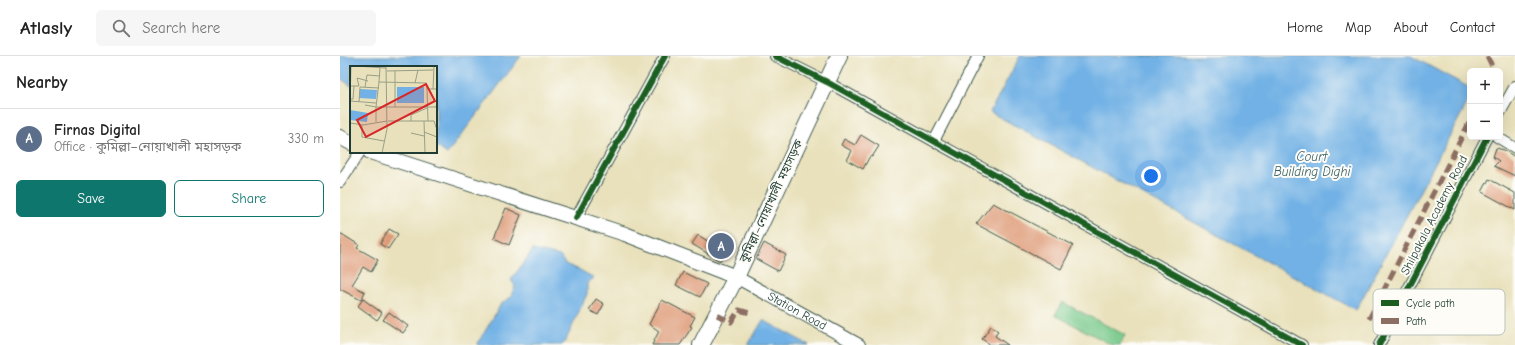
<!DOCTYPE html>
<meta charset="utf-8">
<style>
:root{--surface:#fff;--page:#f6f6f6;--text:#222;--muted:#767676;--line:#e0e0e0;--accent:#0f766e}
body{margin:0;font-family:"Comic Neue","Noto Sans Bengali",sans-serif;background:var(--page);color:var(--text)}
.controls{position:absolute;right:12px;top:12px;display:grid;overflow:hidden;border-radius:6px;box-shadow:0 4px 16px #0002}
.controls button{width:36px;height:36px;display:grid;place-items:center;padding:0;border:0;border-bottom:1px solid var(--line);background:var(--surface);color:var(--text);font:20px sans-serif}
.you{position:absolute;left:811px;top:120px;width:14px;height:14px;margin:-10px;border:3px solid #fff;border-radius:50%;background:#1a73e8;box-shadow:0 0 0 6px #1a73e833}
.badge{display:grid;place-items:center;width:26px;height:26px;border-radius:50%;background:var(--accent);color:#fff;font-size:13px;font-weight:700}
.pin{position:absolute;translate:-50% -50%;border:2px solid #fff;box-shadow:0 1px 4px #0006}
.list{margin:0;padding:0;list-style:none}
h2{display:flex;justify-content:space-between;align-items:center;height:52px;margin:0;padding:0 16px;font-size:17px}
h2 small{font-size:13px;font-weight:400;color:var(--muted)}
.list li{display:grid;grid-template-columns:26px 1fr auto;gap:12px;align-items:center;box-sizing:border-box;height:60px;padding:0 16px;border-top:1px solid var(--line)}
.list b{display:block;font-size:15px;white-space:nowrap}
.list p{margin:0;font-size:13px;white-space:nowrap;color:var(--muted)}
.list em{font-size:13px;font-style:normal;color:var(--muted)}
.actions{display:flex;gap:8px;padding:12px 16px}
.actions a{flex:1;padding:9px 0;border:1px solid var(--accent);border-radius:6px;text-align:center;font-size:14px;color:var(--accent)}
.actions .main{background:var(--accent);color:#fff}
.icon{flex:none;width:22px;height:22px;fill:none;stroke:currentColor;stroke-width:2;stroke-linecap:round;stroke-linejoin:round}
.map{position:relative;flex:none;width:1175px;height:289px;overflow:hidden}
header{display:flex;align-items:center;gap:24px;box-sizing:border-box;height:56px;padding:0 20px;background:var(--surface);border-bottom:1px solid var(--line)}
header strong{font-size:19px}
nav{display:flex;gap:22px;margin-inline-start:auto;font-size:14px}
.search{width:280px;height:36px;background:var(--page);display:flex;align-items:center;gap:10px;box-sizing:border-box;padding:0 14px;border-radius:6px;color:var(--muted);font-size:15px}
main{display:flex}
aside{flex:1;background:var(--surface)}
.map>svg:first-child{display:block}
</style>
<header>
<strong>Atlasly</strong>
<div class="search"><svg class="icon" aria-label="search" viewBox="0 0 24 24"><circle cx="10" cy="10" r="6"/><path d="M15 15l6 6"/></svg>Search here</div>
<nav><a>Home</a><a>Map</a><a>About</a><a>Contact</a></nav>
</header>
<main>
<aside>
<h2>Nearby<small></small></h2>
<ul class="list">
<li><span class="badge" style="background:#5c6f8a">A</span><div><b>Firnas Digital</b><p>Office · কুমিল্লা–নোয়াখালী মহাসড়ক</p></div><em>330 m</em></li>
</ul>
<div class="actions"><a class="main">Save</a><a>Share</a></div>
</aside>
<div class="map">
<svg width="1175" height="289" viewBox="0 0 1175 289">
<rect width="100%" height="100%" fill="#fdfcf7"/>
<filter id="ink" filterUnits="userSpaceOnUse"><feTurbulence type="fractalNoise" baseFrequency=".025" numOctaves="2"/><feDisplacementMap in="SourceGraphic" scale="8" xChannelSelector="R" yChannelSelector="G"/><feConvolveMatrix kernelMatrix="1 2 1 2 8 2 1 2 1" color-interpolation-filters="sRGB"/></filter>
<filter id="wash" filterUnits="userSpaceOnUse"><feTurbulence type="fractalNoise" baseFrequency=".012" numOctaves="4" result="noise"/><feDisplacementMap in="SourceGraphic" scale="16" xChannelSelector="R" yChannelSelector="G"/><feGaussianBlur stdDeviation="0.9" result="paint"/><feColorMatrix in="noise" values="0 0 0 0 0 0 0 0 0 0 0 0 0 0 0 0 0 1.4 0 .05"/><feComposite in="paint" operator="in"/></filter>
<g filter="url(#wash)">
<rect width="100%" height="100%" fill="#e9e1bc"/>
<polygon fill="#77c98b" stroke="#4b8360" points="722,246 785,279 780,289 772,289 715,259"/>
<g fill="#71b1e5" stroke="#48778c">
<polygon points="0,0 181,0 107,98 96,90 96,11 11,11 11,30 0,22"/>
<polygon points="680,0 1071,0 1130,32 1130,42 1016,254 650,56"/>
<polygon points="193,194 220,200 225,208 240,214 254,222 247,227 247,238 226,284 222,289 137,289 161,248 170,242 175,230 171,224"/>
<polygon points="423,264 469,289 408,289"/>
</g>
<g id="blocks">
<g fill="#de9976">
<polygon points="521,79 539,90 532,101 530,100 523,113 507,104 512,95 501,89 504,83 515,89"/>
<polygon points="1156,92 1164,94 1175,101 1175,120 1154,110 1159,105 1153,101"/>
<polygon points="1149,123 1175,137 1175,154 1142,136"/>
<polygon points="653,147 733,189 721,213 636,168"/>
<polygon points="166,152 181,159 169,189 154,182"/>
<polygon points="49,173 58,178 48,193 40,188"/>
<polygon points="0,177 19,189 17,192 38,204 31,216 23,211 12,229 25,236 21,244 0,233"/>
<polygon points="358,179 385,196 380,205 352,188"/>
<polygon points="424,187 446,199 438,215 416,203"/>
<polygon points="343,216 367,228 360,241 336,229"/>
<polygon points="23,243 42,257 37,264 18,250"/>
<polygon points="256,243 264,248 258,259 249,254"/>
<polygon points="322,244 355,261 350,270 352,271 340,289 312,289 319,275 309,268"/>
<polygon points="49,256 68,270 63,277 43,264"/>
<polygon points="651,270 658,275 655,280 668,289 651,289 642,283"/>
</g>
</g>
</g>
<g filter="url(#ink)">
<use href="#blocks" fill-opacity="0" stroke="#3d5648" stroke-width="1"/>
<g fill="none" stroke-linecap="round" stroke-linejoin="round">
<g stroke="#3d5648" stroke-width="12">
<g id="minor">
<polyline points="435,0 487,26 962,289"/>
<polyline points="1160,57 1175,30"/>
<polyline points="1157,81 1175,92"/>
<polyline points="594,85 638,0"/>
<polyline points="0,126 20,96"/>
<polyline points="236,162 325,0"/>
<polyline points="1039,289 1147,81"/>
</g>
</g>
<g stroke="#3d5648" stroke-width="14">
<g id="tertiary">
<path id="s1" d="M 396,221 L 519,289"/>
</g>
</g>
<g stroke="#3d5648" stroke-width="16">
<g id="secondary">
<polyline points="0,81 11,87"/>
<polyline points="30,96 285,178 396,221"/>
</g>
</g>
<g stroke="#3d5648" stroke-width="18">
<polyline id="trunk" points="361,289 396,221 499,0"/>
</g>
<use href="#minor" stroke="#fff" stroke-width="10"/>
<use href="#tertiary" stroke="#fff" stroke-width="12"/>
<use href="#secondary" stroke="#fff" stroke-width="14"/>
<use href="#trunk" stroke="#fff" stroke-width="16"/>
<g stroke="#8d6e63" stroke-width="5" stroke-dasharray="10 5" stroke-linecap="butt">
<polyline points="1147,0 1152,10 1152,15"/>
<polyline points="377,259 391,266 399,254 410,257"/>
<polyline points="1029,263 1130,65"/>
</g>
<g stroke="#fdfcf7" stroke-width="8">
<g id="cycleway">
<polyline points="435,0 487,26 962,289"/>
<polyline points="236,162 325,0"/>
<polyline points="1039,289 1147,81"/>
</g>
</g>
<use href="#cycleway" stroke="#1b5e20" stroke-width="6"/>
</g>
</g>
<g text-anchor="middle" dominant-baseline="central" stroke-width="4" stroke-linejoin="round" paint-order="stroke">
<g font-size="12" fill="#1f3d34" stroke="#fdfcf7">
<text transform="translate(431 145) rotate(-65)">কুমিল্লা–নোয়াখালী মহাসড়ক</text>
<text transform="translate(1094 159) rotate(-63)">Shilpakala Academy Road</text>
<text stroke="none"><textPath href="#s1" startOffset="70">Station Road</textPath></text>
</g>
<g font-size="13" font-style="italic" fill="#386069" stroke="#fdfcf7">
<text x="972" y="100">Court<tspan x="972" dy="15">Building Dighi</tspan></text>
</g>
</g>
<g transform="translate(10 10)">
<rect width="87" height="87" fill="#e9e1bc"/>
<path d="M 47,21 L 74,21 L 74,37 L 47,37 ZM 10,23 L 27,24 L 26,33 L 9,32 ZM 0,44 L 18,47 L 17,56 L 0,54 Z" fill="#71b1e5"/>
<path fill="none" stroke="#989f86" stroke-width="1" d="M 5,0 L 36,2M 84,0 L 83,23 L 87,23M 30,2 L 29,16 L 76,17 L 77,23 L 83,23M 37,5 L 83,4M 45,5 L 45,41M 29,16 L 26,41 L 86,41 L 87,36M 65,17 L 68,4M 0,20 L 9,20 L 7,12 L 18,15M 15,21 L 17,9 L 30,10M 77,23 L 78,55M 0,33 L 3,33 L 4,20M 0,35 L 26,37M 0,36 L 1,0M 9,36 L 10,21 L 29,22M 15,39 L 26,41 L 26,56M 38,55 L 84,55 L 87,64M 61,55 L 61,49 L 77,42M 74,55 L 75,87M 0,57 L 13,59 L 37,55M 12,59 L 12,71 L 34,75M 74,66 L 87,71M 61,67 L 74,70M 32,87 L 37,63 L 36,0"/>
<path fill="#d62828" fill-opacity="0.15" stroke="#d62828" stroke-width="2" d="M 76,18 L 85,35 L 16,71 L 7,54 Z"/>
<rect width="87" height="87" fill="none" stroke="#1f3d34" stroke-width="2"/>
</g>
<rect x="1033" y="233" width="132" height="46" rx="6" fill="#fdfcf7" stroke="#bac3bc" stroke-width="1"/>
<rect x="1041" y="244" width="18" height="6" fill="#1b5e20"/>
<rect x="1041" y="262" width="18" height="6" fill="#8d6e63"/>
<g font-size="11" fill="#1f3d34">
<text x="1066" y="251">Cycle path</text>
<text x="1066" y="269">Path</text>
</g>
</svg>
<div class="controls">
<button>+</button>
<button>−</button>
</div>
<div class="you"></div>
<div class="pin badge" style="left:381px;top:190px;background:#5c6f8a">A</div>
</div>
</main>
